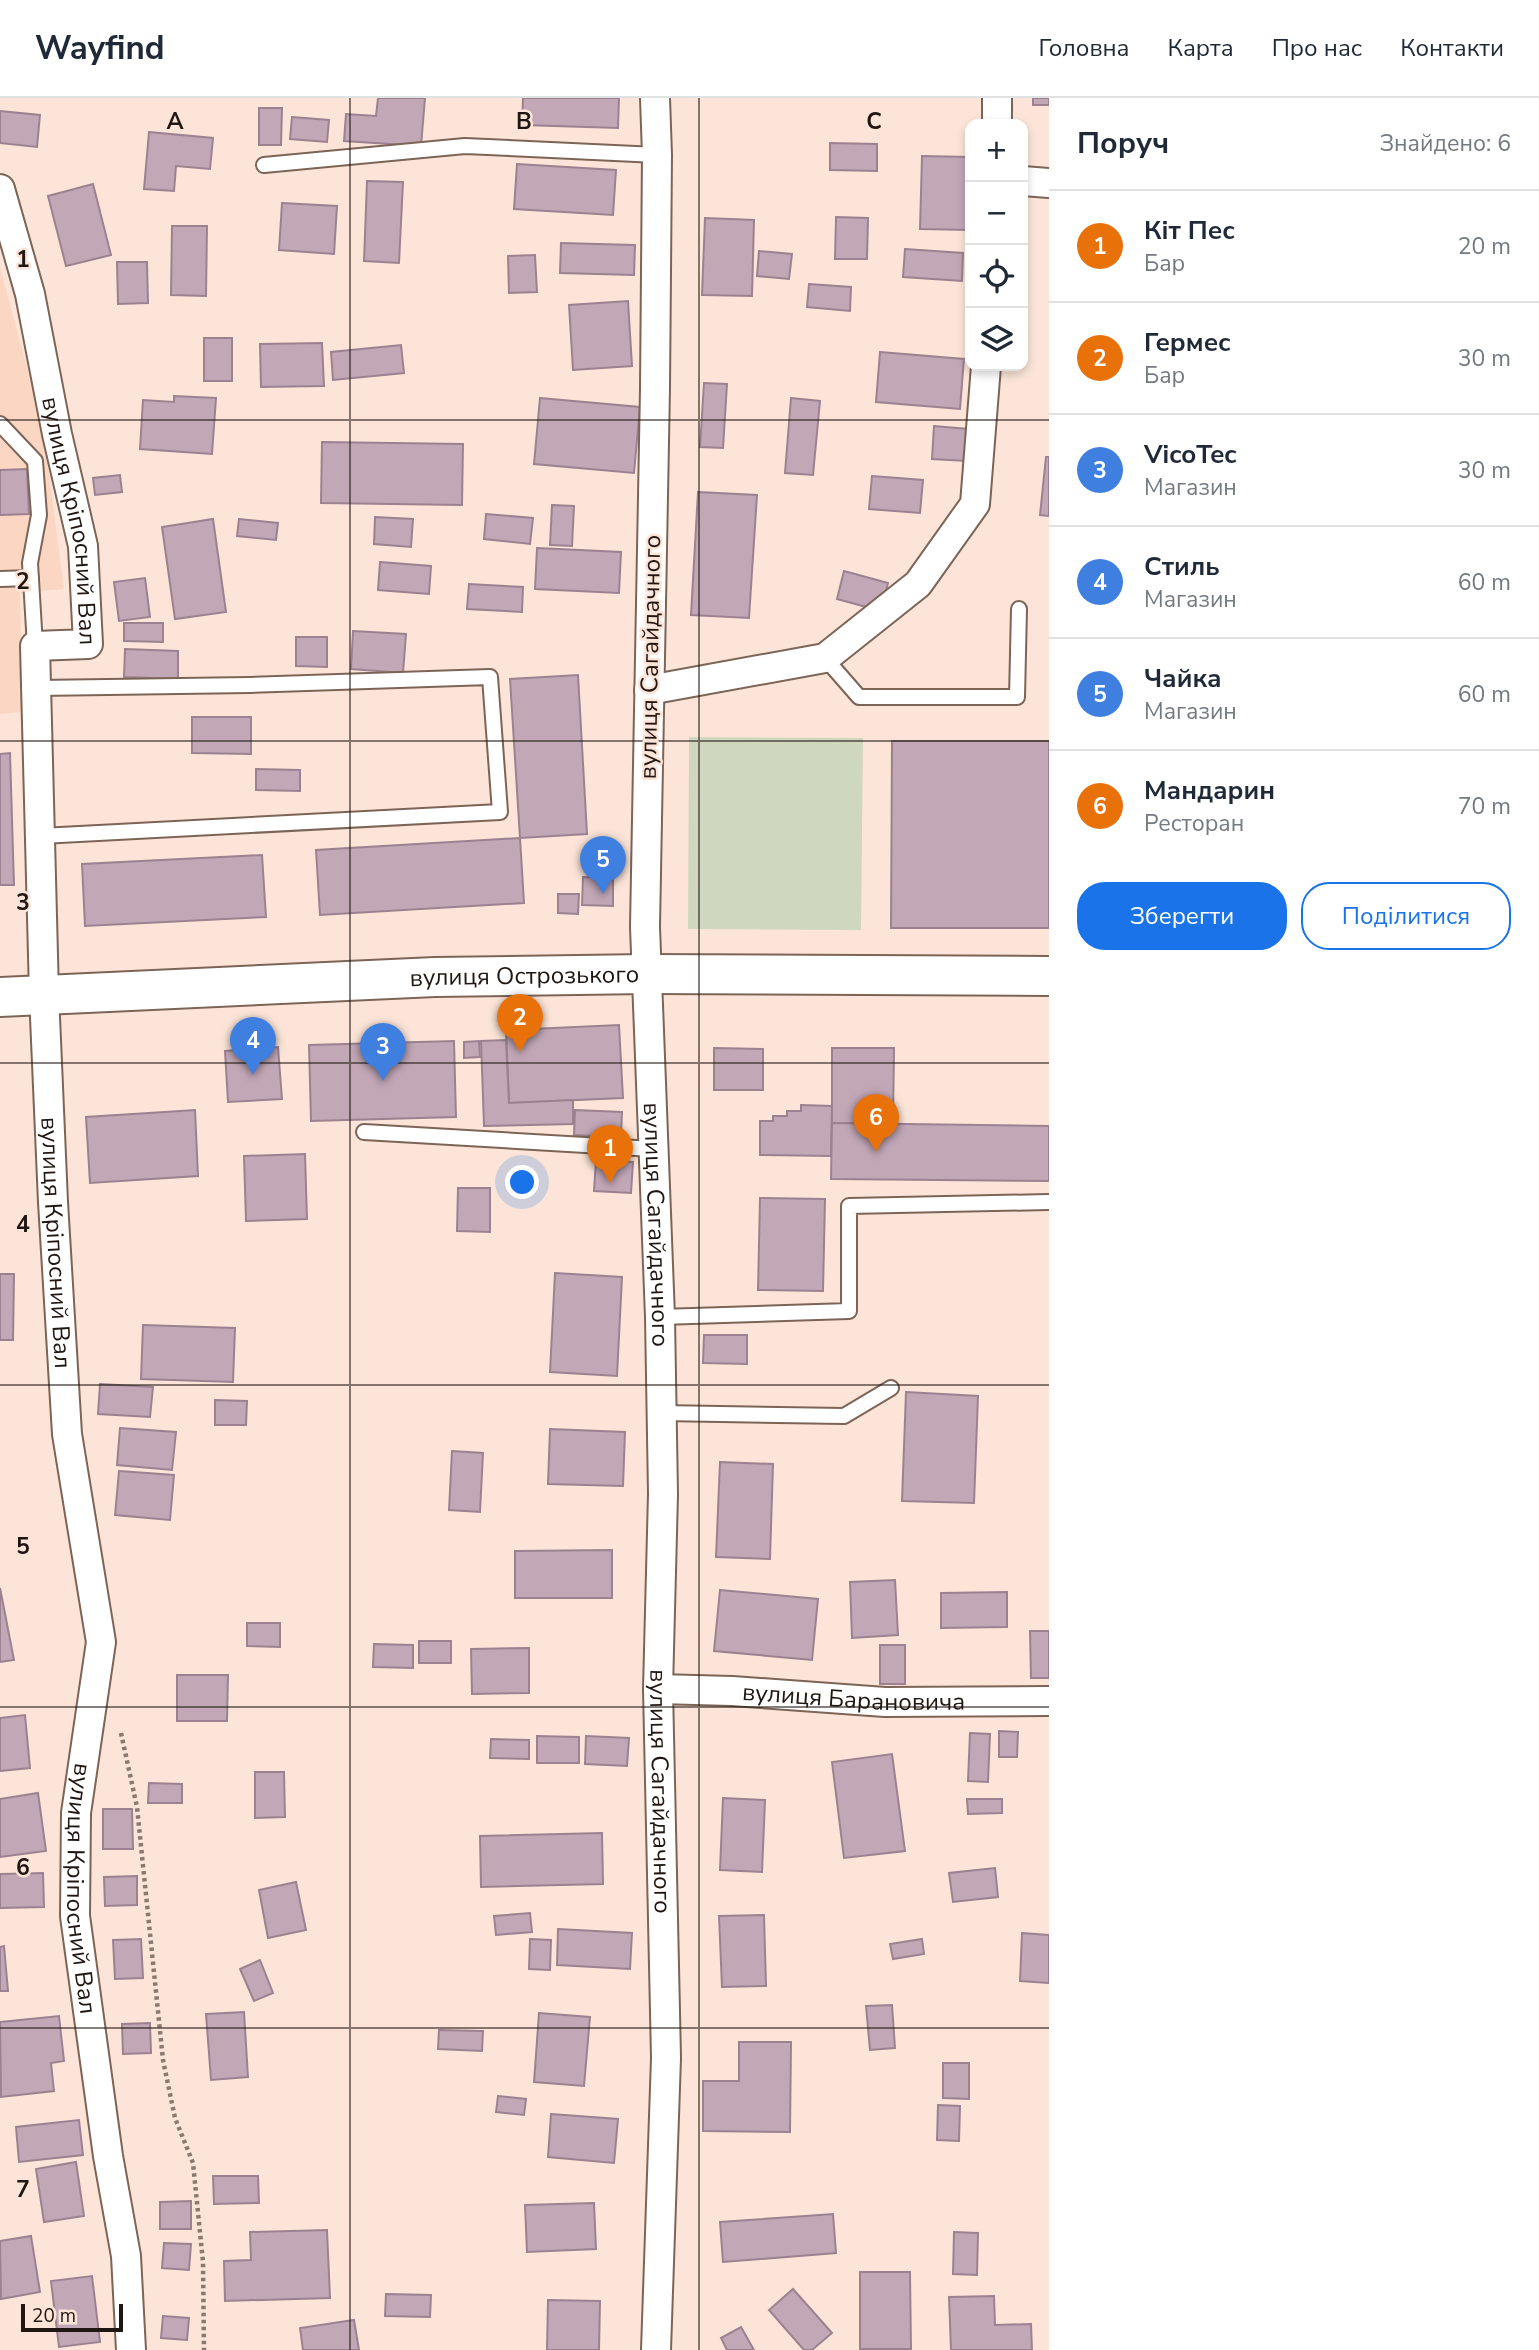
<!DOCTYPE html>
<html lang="uk">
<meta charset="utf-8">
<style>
:root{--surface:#fff;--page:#f6f6f7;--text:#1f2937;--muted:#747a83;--line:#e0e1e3;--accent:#1a73e8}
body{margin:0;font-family:"Nunito Sans",sans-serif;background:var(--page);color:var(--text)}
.controls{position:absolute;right:21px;top:21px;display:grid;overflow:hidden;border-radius:14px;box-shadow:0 4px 10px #0003}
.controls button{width:63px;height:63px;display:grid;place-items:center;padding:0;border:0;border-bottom:2px solid var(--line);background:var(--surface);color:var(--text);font:35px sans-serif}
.scale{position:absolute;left:21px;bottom:18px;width:102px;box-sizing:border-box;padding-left:7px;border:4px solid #211712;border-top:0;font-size:19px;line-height:24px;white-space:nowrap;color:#211712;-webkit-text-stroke:5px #fce5d8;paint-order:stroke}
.you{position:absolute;left:523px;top:1085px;width:24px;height:24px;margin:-18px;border:5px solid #fff;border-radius:50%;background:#1a73e8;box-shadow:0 0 0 10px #1a73e833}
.badge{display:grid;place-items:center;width:46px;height:46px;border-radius:50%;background:var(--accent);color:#fff;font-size:23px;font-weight:700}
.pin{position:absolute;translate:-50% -58px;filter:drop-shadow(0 2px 4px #0008)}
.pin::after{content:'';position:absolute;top:37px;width:24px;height:21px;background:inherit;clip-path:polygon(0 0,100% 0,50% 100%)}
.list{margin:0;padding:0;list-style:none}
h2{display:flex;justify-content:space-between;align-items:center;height:91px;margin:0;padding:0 28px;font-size:30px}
h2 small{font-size:23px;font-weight:400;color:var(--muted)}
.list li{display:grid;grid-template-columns:46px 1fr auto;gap:21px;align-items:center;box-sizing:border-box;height:112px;padding:0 28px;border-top:2px solid var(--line)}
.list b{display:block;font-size:26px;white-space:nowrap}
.list p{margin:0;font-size:23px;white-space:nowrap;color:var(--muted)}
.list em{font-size:23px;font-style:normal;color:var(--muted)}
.actions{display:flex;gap:14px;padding:21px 28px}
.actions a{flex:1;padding:16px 0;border:2px solid var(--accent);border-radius:28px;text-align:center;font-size:24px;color:var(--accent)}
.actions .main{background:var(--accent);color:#fff}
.icon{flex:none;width:38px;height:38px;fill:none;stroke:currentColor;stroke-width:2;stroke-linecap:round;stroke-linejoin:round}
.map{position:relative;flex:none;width:1049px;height:2252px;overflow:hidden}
header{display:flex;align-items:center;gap:42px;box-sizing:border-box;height:98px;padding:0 35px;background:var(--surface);border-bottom:2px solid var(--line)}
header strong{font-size:33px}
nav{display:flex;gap:38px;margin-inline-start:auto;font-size:24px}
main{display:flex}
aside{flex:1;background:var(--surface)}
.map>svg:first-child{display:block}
</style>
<header>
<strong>Wayfind</strong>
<nav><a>Головна</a><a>Карта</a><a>Про нас</a><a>Контакти</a></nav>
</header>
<main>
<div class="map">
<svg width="1049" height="2252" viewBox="0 0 1049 2252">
<rect width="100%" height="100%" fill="#fce5d8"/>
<polygon fill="#fbd7c3" points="0,169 43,330 64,491 20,495 22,614 0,616"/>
<polygon fill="#cfd8bf" points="689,639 863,640 861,832 688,831"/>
<g fill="#c2a7b7" stroke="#9c8291" stroke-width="2">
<polygon points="378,0 425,0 421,48 344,43 346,16 376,18"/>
<polygon points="523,0 619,0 618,30 522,27"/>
<rect x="1033" y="0" width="16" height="7"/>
<polygon points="259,10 282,10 281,47 259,47"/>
<polygon points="0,13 40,17 37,49 0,45"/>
<polygon points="292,19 329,22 327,44 290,41"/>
<polygon points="149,34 213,40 210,71 176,68 174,93 144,91"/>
<polygon points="830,45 877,46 877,73 830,72"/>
<polygon points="922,58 970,59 970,132 920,131"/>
<polygon points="517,66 616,72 613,117 514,111"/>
<polygon points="367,83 403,84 399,165 364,163"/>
<polygon points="93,86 111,157 66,168 48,98"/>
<polygon points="282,105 337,108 334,156 279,152"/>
<polygon points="836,119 868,120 867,161 835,161"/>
<polygon points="705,120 754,122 752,198 702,197"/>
<polygon points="172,128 207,128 206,198 171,197"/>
<polygon points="561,145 635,147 634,177 560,175"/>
<polygon points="905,151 963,155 962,183 903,179"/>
<polygon points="759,153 792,156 789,181 757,178"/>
<polygon points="535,157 537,194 509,195 508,158"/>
<polygon points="117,164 147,164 148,205 118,206"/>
<polygon points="809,186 851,189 850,213 807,209"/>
<polygon points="628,203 632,268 573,272 569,207"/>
<rect x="204" y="240" width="28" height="43"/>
<polygon points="322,245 324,288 261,289 260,246"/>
<polygon points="401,247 404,275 333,282 331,254"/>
<polygon points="880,254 964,261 960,311 876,304"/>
<polygon points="704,285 727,286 723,350 700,349"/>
<polygon points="174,298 216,300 212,356 140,351 143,302 174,304"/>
<polygon points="540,300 640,309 634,375 534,366"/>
<polygon points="791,300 820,303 813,377 785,375"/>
<polygon points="934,328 968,331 966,363 932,361"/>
<polygon points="322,344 463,346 462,407 321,405"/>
<polygon points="1046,359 1049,359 1049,418 1040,417"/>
<polygon points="27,371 29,416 0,417 0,372"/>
<polygon points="120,377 122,394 95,397 93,380"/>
<polygon points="872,378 923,382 920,415 869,411"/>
<polygon points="698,394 757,397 749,520 691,517"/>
<polygon points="552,407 574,408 572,448 550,447"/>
<polygon points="486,416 533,420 530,446 484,441"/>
<polygon points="375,419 413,421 411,449 374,446"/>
<polygon points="213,421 226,514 175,521 162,429"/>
<polygon points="239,421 278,425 276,442 237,438"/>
<polygon points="537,450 621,454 619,495 535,491"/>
<polygon points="380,464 431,468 429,496 378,492"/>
<polygon points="844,473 888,485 881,513 837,501"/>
<polygon points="145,480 150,519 119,523 114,484"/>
<polygon points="469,486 523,489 522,514 467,511"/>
<polygon points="124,525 163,525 163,544 124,543"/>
<polygon points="353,533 406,536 403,575 351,571"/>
<polygon points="296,539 327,539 327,569 296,568"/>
<polygon points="125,551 178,553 178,581 124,579"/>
<polygon points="578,577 587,736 520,740 510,581"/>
<polygon points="192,619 251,619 251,656 192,655"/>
<polygon points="892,643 1049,643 1049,830 891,830"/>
<polygon points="10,655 14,787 0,787 0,656"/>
<polygon points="256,671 300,672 300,693 256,692"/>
<polygon points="520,740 524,805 320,817 316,752"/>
<polygon points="262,757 266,819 85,828 82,766"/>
<polygon points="583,779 613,780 613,808 582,807"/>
<polygon points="558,796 579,796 578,816 558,815"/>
<polygon points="537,915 537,931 506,932 505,917"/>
<polygon points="619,927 623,1000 509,1005 506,932"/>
<polygon points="506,942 509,1005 573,1002 573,1026 484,1028 481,943"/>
<polygon points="454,943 456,1019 311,1023 309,947"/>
<polygon points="479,943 480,959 464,960 464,944"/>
<polygon points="278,949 282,1001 228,1004 225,953"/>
<polygon points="714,950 763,951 763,992 714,992"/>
<polygon points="832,950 894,950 893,1026 832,1025"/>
<polygon points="801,1007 832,1008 831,1058 760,1057 760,1023 773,1023 773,1018 787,1018 787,1013 801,1013"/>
<polygon points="195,1012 198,1078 90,1085 86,1019"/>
<polygon points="575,1012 622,1014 621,1039 574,1037"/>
<polygon points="832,1025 1049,1028 1049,1083 831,1081"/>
<polygon points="305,1056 307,1121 246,1123 244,1058"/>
<polygon points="596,1062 633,1064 631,1095 594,1093"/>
<polygon points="458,1090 490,1090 490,1134 457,1133"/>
<polygon points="760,1100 825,1101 823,1193 758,1192"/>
<polygon points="555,1175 622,1179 617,1278 550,1274"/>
<polygon points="0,1176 14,1176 13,1242 0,1242"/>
<polygon points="143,1227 235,1230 233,1284 141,1281"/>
<polygon points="704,1237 747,1237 747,1266 703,1265"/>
<polygon points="100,1286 153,1289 150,1319 98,1316"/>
<polygon points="906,1294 978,1298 974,1405 902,1403"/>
<polygon points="215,1302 247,1303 246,1327 215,1327"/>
<polygon points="120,1330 176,1334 172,1372 117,1367"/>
<polygon points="550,1331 625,1334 623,1388 548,1386"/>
<polygon points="452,1353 483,1355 480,1414 449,1412"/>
<polygon points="720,1364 773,1366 770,1461 716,1459"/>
<polygon points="119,1373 174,1377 170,1422 115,1417"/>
<polygon points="612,1452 612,1500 515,1500 515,1453"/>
<polygon points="895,1482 898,1537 852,1540 850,1484"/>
<polygon points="0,1490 14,1562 0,1564"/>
<polygon points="720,1492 818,1501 812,1562 714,1553"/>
<polygon points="1007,1494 1007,1529 941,1530 941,1495"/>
<polygon points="247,1525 280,1525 280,1549 247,1548"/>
<polygon points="1030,1533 1049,1533 1049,1580 1031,1580"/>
<rect x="419" y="1543" width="32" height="22"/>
<polygon points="374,1546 413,1547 413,1570 373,1569"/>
<rect x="880" y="1547" width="25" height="39"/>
<polygon points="529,1550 529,1595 472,1596 471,1551"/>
<polygon points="177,1577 228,1577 227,1623 177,1623"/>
<polygon points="25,1617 30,1670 0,1673 0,1620"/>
<polygon points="999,1633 1018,1634 1017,1659 999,1659"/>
<polygon points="970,1635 990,1636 988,1684 968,1683"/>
<polygon points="537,1638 579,1639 579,1665 537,1665"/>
<polygon points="586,1638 629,1640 627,1668 585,1666"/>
<polygon points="491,1641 529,1642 529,1661 490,1660"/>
<polygon points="892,1656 905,1753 844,1760 832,1664"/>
<polygon points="255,1674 284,1674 285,1719 255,1720"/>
<polygon points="149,1685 182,1686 182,1705 148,1705"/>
<polygon points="38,1695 46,1753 0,1759 0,1701"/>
<polygon points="723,1700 765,1702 762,1774 720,1772"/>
<polygon points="967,1701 1002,1701 1002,1715 968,1716"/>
<polygon points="103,1711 132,1711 133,1751 103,1751"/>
<polygon points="602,1735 603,1786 481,1789 480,1738"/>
<polygon points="995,1770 998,1799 953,1804 949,1775"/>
<polygon points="43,1775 44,1809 0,1810 0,1776"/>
<polygon points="137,1778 137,1807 105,1808 104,1779"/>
<polygon points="296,1784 306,1832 268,1840 259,1792"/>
<polygon points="530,1815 532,1834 496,1837 494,1818"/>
<polygon points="764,1817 766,1888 722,1889 719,1818"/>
<polygon points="558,1831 632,1835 630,1871 557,1867"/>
<polygon points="1022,1835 1049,1837 1049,1885 1020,1883"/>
<polygon points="141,1841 143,1880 115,1881 113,1842"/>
<polygon points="530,1841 551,1842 550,1872 529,1871"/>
<polygon points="922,1841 924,1856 893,1861 890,1846"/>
<polygon points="4,1848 8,1893 0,1893 0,1849"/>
<polygon points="260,1862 273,1895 254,1903 240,1871"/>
<polygon points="892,1907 895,1950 870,1952 866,1908"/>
<polygon points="244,1914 248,1979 211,1982 206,1916"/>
<polygon points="539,1915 590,1919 584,1988 534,1984"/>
<polygon points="59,1918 64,1963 51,1965 54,1993 1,1999 0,1924"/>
<polygon points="150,1925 151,1955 123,1956 122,1926"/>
<polygon points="439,1932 483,1933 482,1953 438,1951"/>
<polygon points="739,1944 791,1944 790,2034 703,2033 703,1983 739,1983"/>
<polygon points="943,1965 969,1965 969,2001 943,2000"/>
<polygon points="498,1998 526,2001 524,2017 496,2014"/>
<polygon points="938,2007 960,2008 959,2043 937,2042"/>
<polygon points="551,2016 618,2021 614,2065 548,2059"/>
<polygon points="79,2022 83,2057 19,2064 16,2029"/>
<polygon points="76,2064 84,2118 44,2124 36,2071"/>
<polygon points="213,2078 258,2078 259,2105 214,2106"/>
<polygon points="191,2103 191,2131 160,2131 160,2104"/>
<polygon points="594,2105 596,2151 527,2154 525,2107"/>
<polygon points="833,2116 836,2155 723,2164 720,2124"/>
<polygon points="327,2132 330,2200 225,2203 224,2163 251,2162 250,2134"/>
<polygon points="954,2134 978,2135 977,2177 953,2176"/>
<polygon points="31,2138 40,2194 1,2201 0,2143"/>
<polygon points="164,2145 191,2146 189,2172 162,2170"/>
<polygon points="860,2174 910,2174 911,2251 860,2251"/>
<polygon points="92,2178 100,2244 59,2249 51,2183"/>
<polygon points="793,2191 832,2235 812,2252 804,2252 769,2212"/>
<polygon points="386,2196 431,2197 430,2219 385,2218"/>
<polygon points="994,2198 995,2227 1031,2226 1032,2252 951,2252 949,2199"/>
<polygon points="548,2202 600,2203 599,2252 547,2252"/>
<polygon points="163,2218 189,2220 187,2242 161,2240"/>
<polygon points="354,2222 359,2252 303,2252 300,2230"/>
<polygon points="741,2229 754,2252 727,2252 721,2240"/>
</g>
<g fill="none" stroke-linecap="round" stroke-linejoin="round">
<g stroke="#7c6456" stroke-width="18">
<g id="lane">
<polyline points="264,67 465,48 657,57"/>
<polyline points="0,326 35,363 39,417 30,465 35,548"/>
<polyline points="0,481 31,480"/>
<polyline points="825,560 859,599 1017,599 1019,511"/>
<polyline points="37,590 250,587 490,579 500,714 41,738"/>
<polyline points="364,1034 653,1051"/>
<polyline points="660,1219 849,1213 849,1108 1049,1104"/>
<polyline points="661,1315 844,1318 891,1290"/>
</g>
</g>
<g stroke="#7c6456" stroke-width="32">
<g id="street">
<path id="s1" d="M 655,0 L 657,57 L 655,290 L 645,829 L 660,1219 L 663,1396 L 658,1591 L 666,1960 L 656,2252"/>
<polyline points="997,26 997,0"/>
<polyline points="1023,83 1049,85"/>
<path id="s2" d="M 0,91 L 30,196 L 57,336 L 83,448 L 88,546 L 35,548 L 44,896 L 53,1104 L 67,1336 L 101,1544 L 76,1715 L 75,1818 L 108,2058 L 126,2158 L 131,2252"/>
<polyline points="649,592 825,560 918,486 975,406 986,268"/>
<path id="s3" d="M 658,1591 L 732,1593 L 885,1604 L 1049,1603"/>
</g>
</g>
<g stroke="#7c6456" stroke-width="42">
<g id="secondary">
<path id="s4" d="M 0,899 L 435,879 L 647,876 L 1049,878"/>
</g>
</g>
<polyline stroke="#897970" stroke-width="4.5" stroke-dasharray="3.5 3.5" stroke-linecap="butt" points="121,1635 137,1709 163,1962 175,2020 193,2065 203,2164 204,2252"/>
<use href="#lane" stroke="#fff" stroke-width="14"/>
<use href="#street" stroke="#fff" stroke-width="28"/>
<use href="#secondary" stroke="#fff" stroke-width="38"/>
</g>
<path fill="none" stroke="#211712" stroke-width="2" stroke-opacity="0.55" d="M 350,0 L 350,2252M 699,0 L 699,2252M 0,322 L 1049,322M 0,643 L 1049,643M 0,965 L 1049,965M 0,1287 L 1049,1287M 0,1609 L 1049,1609M 0,1930 L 1049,1930"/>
<g text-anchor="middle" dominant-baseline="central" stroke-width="5" stroke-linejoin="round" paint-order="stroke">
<g font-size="24" fill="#211712" stroke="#fce5d8">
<text stroke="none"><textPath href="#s2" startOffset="340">вулиця Кріпосний Вал</textPath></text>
<text transform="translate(650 559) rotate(-89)">вулиця Сагайдачного</text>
<text stroke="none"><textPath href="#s4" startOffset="525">вулиця Острозького</textPath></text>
<text stroke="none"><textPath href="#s1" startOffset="1127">вулиця Сагайдачного</textPath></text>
<text stroke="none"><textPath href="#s2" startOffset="1115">вулиця Кріпосний Вал</textPath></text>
<text stroke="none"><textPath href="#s3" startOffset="196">вулиця Барановича</textPath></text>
<text stroke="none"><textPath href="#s1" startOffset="1694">вулиця Сагайдачного</textPath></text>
<text stroke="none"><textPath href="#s2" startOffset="1766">вулиця Кріпосний Вал</textPath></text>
</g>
</g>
<g font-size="23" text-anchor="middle" font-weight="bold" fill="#211712" stroke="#fce5d8" stroke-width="5" stroke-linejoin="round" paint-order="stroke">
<text x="175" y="31">A</text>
<text x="524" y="31">B</text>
<text x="874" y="31">C</text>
<text x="23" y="169">1</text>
<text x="23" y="491">2</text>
<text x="23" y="812">3</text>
<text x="23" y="1134">4</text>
<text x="23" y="1456">5</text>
<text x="23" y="1777">6</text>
<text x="23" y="2099">7</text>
</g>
</svg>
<div class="controls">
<button>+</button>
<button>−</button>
<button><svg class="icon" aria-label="locate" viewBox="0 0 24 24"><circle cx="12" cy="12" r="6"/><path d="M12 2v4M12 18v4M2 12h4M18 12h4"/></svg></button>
<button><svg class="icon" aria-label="layers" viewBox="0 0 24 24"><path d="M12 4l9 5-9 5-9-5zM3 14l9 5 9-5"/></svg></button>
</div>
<div class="scale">20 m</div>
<div class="you"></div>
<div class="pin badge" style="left:610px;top:1085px;background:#e8710a">1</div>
<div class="pin badge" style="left:520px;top:954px;background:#e8710a">2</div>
<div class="pin badge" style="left:383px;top:983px;background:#3f7fe0">3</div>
<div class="pin badge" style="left:253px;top:977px;background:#3f7fe0">4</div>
<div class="pin badge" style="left:603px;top:796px;background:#3f7fe0">5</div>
<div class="pin badge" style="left:876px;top:1054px;background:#e8710a">6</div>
</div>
<aside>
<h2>Поруч<small>Знайдено: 6</small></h2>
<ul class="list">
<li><span class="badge" style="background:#e8710a">1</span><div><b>Кіт Пес</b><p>Бар</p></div><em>20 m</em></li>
<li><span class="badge" style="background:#e8710a">2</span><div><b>Гермес</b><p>Бар</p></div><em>30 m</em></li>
<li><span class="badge" style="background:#3f7fe0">3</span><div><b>VicoTec</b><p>Магазин</p></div><em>30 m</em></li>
<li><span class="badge" style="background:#3f7fe0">4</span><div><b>Стиль</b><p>Магазин</p></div><em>60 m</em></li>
<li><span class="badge" style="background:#3f7fe0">5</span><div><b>Чайка</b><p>Магазин</p></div><em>60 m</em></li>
<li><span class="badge" style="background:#e8710a">6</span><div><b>Мандарин</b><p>Ресторан</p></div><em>70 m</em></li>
</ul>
<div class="actions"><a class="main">Зберегти</a><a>Поділитися</a></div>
</aside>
</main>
